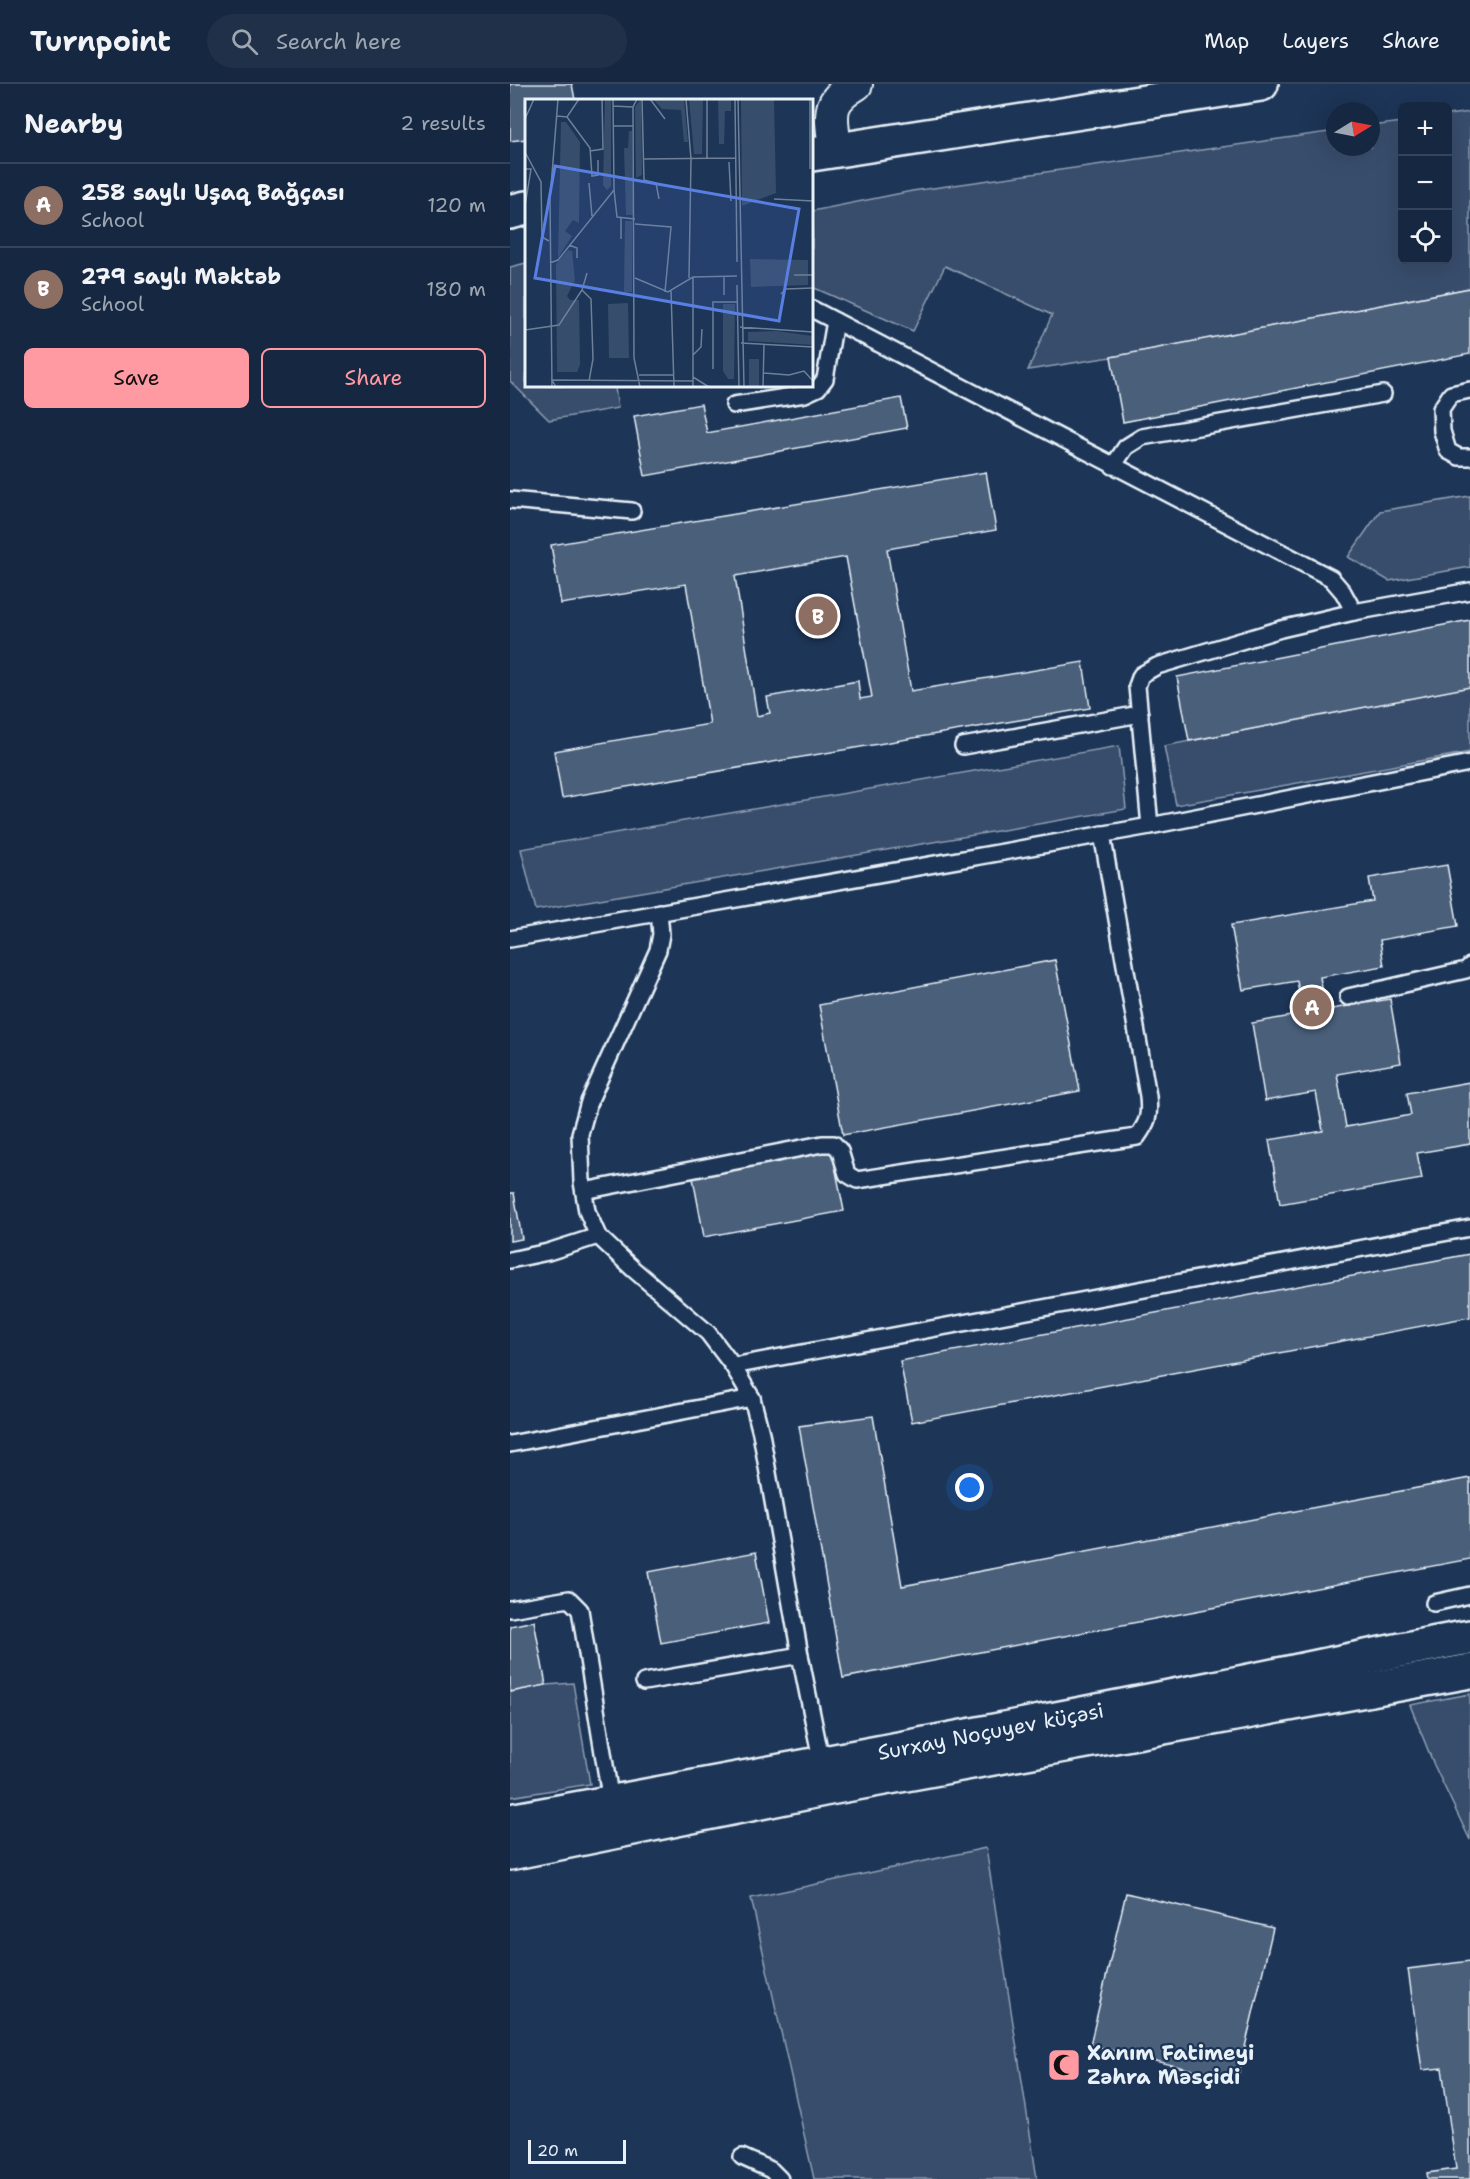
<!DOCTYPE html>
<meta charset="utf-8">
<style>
:root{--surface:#162841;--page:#1f3048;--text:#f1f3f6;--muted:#9ea6b1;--line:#35445a;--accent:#ff9aa2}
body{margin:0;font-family:"Shantell Sans",sans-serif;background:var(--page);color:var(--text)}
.controls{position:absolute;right:18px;top:18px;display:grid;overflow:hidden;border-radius:9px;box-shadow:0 6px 24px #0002}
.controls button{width:54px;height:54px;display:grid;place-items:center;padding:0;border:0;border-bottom:2px solid var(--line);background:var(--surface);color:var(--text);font:30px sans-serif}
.compass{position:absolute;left:816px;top:18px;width:54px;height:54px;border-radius:50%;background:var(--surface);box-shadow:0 6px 24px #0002;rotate:80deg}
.scale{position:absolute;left:18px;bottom:15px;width:98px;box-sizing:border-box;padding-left:6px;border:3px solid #e8f1f8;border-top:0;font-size:16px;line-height:21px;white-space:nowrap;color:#e8f1f8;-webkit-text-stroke:4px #1d3557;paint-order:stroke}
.you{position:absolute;left:460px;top:1404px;width:21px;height:21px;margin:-15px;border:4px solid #fff;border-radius:50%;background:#1a73e8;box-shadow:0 0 0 9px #1a73e833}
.badge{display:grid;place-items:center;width:39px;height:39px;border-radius:50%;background:var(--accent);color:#fff;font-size:20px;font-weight:700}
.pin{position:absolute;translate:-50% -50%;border:3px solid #fff;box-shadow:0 2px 6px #0006}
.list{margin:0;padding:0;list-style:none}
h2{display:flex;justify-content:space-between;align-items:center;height:78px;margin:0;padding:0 24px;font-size:26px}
h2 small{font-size:20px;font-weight:400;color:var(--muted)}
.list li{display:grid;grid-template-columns:39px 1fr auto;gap:18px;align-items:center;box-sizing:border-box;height:84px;padding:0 24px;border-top:2px solid var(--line)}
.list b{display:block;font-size:22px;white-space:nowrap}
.list p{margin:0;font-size:20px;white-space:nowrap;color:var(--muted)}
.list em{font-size:20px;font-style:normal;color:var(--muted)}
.actions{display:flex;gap:12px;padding:18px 24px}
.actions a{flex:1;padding:14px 0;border:2px solid var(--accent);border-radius:9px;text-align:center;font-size:21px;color:var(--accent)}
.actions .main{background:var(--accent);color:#111}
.icon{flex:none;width:33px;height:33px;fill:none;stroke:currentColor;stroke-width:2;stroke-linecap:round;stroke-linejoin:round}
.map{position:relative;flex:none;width:960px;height:2095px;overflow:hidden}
header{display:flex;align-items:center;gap:36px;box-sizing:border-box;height:84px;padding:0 30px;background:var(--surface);border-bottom:2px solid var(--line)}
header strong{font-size:28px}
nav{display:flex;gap:33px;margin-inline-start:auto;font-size:21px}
.search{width:420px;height:54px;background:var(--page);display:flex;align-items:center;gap:15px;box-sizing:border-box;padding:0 21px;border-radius:33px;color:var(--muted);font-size:22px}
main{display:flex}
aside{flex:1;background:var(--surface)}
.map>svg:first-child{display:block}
</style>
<header>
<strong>Turnpoint</strong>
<div class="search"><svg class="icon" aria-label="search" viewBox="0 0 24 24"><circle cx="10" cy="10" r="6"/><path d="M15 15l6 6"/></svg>Search here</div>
<nav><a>Map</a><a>Layers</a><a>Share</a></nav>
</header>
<main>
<aside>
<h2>Nearby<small>2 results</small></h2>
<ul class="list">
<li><span class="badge" style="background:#8d6e63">A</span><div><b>258 saylı Uşaq Bağçası</b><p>School</p></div><em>120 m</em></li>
<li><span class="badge" style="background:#8d6e63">B</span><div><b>279 saylı Məktəb</b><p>School</p></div><em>180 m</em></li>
</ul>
<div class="actions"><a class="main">Save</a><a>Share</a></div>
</aside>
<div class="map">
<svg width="960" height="2095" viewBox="0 0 960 2095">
<rect width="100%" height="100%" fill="#1d3557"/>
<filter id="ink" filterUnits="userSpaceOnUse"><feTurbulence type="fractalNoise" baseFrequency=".0167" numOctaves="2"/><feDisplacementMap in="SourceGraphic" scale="12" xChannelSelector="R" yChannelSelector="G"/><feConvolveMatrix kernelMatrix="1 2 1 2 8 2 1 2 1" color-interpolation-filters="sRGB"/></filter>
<g filter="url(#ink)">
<g fill="#374d6c" stroke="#909fb2" stroke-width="1.5">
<polygon points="960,28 960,204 601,273 518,286 542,231 435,182 403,247 302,203 302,127 402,107 825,47 825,63 861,63 861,42 892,38 892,176 938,176 938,31"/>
<polygon points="16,179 16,302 118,302 105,304 108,324 39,336 0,297 0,183"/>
<polygon points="960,412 960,483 879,497 838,473 870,427"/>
<polygon points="960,603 960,668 666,721 654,662"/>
<polygon points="609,662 616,725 26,826 11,765"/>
<polygon points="63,1599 80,1700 0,1713 0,1608 36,1601"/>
<polygon points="960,1610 960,1756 924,1681 900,1621"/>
<polygon points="476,1764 527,2095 304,2095 241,1814"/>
</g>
<g fill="#495e7a" stroke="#e8f1f8" stroke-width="1.5" fill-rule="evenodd">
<polygon points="0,0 62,0 65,16 16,16 16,55 0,57"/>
<polygon points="960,204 960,270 613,338 601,273"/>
<polygon points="391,314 397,344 135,392 124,332 191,320 197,349"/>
<path d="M 476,388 L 486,446 L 377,465 L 401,607 L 573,578 L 580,624 L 52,714 L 44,667 L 200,640 L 176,500 L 51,520 L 41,461 ZM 336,473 L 362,613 L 350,615 L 348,597 L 257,613 L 260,629 L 247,632 L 225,492 Z"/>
<polygon points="960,536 960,603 679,657 667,593"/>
<polygon points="937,781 948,842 870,856 874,882 810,893 816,926 880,915 891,979 827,990 836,1043 901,1031 897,1009 960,998 960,1060 907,1069 912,1095 770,1120 759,1056 813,1047 806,1008 755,1017 742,939 793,930 787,897 733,906 721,841 863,817 859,794"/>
<polygon points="545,876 570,1007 333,1051 309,921"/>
<polygon points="322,1067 334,1127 194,1153 183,1094"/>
<polygon points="0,1109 4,1109 12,1155 0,1157"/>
<polygon points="960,1170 960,1233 402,1338 390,1277"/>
<polygon points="363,1332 392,1502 960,1394 960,1475 333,1594 289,1342"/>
<polygon points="246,1468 259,1539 151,1559 138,1488"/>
<polygon points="24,1537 36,1601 0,1608 0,1542"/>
<polygon points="616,1809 763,1844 727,1997 580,1961"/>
<polygon points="960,1877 960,2095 918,2095 917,2089 946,2085 932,1984 912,1986 898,1885"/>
</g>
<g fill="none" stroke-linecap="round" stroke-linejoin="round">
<g stroke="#e8f1f8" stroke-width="20">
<g id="lane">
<polyline points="302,225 821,494 833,508 844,528 960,507"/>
<polyline points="960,306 941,310 931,325 932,347 938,367 949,373 960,373"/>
<polyline points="224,321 295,310 308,304 315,295 325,237"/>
<polyline points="603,382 616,363 632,353 873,310"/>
<polyline points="0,416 122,427"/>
<polyline points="453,662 630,630"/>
<polyline points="640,742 627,602 631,591 647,582 771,545 844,528"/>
<polyline points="149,828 151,850 148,866 79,1018 70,1050 72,1098 77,1127 88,1152 123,1185 198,1249 223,1282 242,1314 251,1349 290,1571 312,1680"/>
<polyline points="0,855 640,742 960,679"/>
<polyline points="838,913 956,886 960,882"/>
<path d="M 74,1107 L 312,1060 L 324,1060 L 330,1067 L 337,1090 L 347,1096 L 627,1053 C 638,1038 640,1032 638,1012 L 592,750"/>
<polyline points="0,1176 38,1168 88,1152"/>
<polyline points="223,1282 960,1144"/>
<polyline points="0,1360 242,1314"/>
<polyline points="924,1519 960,1511"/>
<polyline points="0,1525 59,1515 70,1526 101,1718"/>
<polyline points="134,1598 290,1571"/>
<polyline points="232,2073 261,2086 270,2095"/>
</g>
</g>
<g stroke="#e8f1f8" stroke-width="36">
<path id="street" d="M 325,66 C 322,32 314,19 346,0"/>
</g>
<g stroke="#e8f1f8" stroke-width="38">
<g id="secondary">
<polyline points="302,70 751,0"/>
<polyline points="0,128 16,124"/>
<path id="s1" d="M 0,1737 C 235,1694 470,1651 705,1604 C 790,1587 875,1568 960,1553"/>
<polyline points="0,1769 314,1705 960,1587"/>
</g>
</g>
<use href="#lane" stroke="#1d3557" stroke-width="15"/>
<use href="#street" stroke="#1d3557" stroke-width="32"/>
<use href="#secondary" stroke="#1d3557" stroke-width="33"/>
</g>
</g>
<defs>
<g id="mosque-square" transform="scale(1.725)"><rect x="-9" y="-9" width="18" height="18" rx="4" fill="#ff9aa2" stroke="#1d3557"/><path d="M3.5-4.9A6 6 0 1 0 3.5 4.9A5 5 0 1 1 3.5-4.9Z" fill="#111"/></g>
</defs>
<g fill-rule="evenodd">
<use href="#mosque-square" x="554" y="1981"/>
</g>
<g text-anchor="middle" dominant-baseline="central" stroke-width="4.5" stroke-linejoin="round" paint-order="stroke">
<g font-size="21" fill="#e8f1f8" stroke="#1d3557">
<text stroke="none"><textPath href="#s1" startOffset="489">Surxay Noçuyev küçəsi</textPath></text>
</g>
<g font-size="21" font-weight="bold" fill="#e8f1f8" stroke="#1d3557" text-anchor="start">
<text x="577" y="1969">Xanım Fatimeyi<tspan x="577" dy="24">Zəhra Məsçidi</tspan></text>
</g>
</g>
<g transform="translate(15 15)">
<rect width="288" height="288" fill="#1d3557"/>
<path d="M 80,0 L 86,0 L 86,87 L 82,91 L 78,86 ZM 116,0 L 117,76 L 111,79 L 110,8 ZM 128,0 L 159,0 L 163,43 L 159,43 L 156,11 L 137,10 ZM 164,0 L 178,0 L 177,55 L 169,55 ZM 193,0 L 206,0 L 206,12 L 200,12 L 199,45 L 194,45 ZM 216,0 L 249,0 L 251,94 L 217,107 ZM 36,23 L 41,23 L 55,43 L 54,124 L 48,121 L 40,132 L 47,137 L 33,159 ZM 104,32 L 107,32 L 108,116 L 101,116 L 99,49 L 103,49 ZM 100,122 L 107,122 L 107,193 L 99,193 ZM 43,151 L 47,152 L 50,181 L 42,197 L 45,201 L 54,201 L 55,266 L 52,273 L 32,273 L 31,165 ZM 225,160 L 283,161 L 283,186 L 226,188 ZM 103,204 L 104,259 L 84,259 L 83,205 ZM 198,205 L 210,205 L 209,280 L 203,280 L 198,272 ZM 251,232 L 288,237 L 288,246 L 223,242 L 223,233 ZM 224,260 L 234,260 L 234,288 L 224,288 Z" fill="#374d6c"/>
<path fill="none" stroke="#6e8097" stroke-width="1.5" d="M 112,0 L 108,8 L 109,259 L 115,288M 117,0 L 119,81 L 131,84 L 134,100M 125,0 L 140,20M 161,0 L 166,60 L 164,179M 182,0 L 182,59M 210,0 L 212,163M 213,0 L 219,288M 285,0 L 285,70M 88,7 L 108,8M 32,17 L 42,18 L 54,0M 42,18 L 65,49 L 67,77 L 73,76 L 73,61M 0,20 L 9,0M 88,27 L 108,27M 65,52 L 78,50 L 77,0M 0,53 L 16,83 L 17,138 L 24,142M 118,60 L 210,59M 204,63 L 206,102M 0,70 L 6,70 L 0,107M 64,84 L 67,117M 89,91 L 92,118 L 110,120M 249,100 L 288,102M 96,119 L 96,140M 110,125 L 146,128 L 140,193M 44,146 L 52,149 L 52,159M 25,164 L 33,161 L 89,91 L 88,0M 269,176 L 288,176M 199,177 L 199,196M 110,179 L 143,193 L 168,178 L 212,177M 212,186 L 214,288M 57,191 L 66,200 L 68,260 L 64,282M 146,192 L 149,288M 256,195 L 261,190 L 288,189M 215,228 L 288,233M 0,231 L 34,226 L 57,191 L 62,174M 216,244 L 288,248M 168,256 L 176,248 L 177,230M 188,270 L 188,203 L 212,203M 239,274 L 264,276 L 279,272 L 288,282M 114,276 L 149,276M 168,278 L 184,288M 27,288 L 25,100 L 33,0M 31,288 L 27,281 L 168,282M 168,288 L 168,178M 238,288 L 239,245"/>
<path fill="#5a7fe2" fill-opacity="0.15" stroke="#5a7fe2" stroke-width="3" d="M 30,67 L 274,110 L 254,222 L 10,179 Z"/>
<rect width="288" height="288" fill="none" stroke="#e8f1f8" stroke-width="3"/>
</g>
</svg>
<div class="controls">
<button>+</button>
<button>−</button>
<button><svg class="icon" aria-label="locate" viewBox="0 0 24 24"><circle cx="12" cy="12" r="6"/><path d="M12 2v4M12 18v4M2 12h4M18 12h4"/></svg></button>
</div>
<svg class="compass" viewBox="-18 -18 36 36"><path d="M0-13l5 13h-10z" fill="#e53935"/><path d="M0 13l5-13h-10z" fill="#9ea6b1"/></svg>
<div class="scale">20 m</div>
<div class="you"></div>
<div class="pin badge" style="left:802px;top:923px;background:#8d6e63">A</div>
<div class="pin badge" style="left:308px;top:532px;background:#8d6e63">B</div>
</div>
</main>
